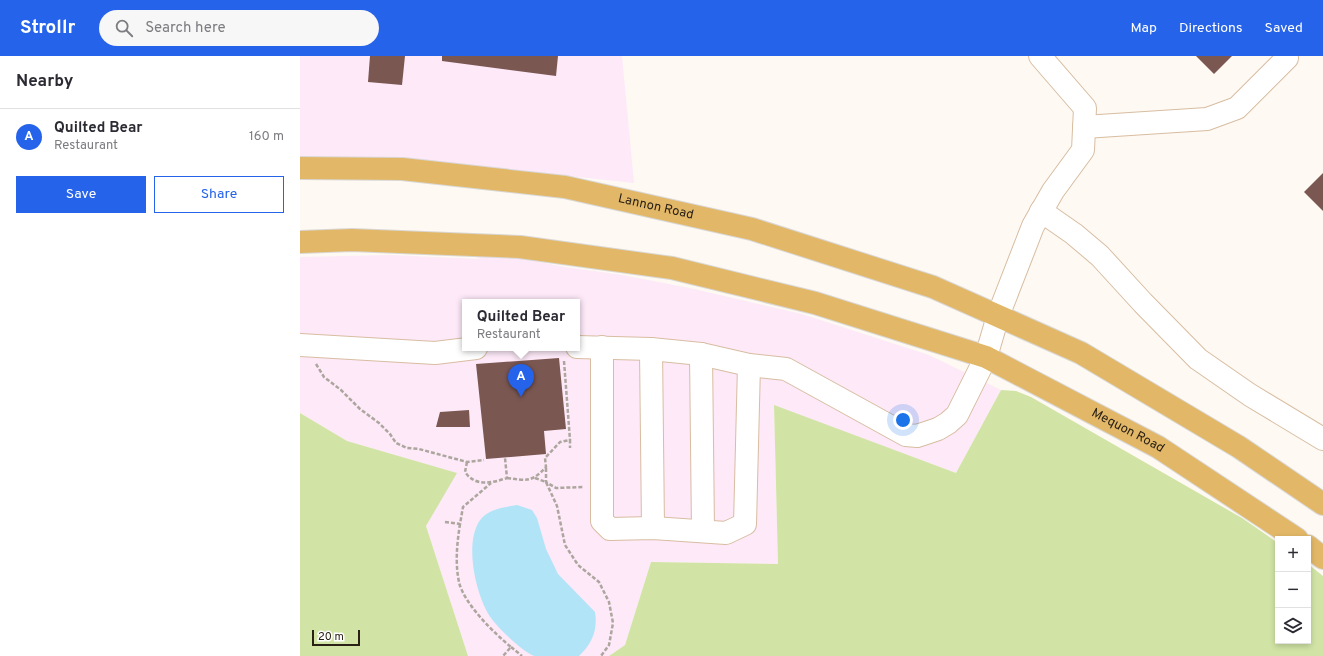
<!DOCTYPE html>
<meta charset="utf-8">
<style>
:root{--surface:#fff;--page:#f7f7f7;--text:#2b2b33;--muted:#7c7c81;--line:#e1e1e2;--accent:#2563eb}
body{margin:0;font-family:Overpass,sans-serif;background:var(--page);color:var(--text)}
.controls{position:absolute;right:12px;bottom:12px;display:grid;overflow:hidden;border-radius:0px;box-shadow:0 2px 6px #0003}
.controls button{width:36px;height:36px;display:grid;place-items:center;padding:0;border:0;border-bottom:1px solid var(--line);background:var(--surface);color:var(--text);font:20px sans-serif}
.scale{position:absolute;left:12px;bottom:10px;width:48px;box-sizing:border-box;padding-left:4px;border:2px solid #2a2015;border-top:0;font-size:11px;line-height:14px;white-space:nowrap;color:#2a2015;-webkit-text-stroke:3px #fff;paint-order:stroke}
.you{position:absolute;left:603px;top:364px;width:14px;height:14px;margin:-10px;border:3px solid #fff;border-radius:50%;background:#1a73e8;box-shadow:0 0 0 6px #1a73e833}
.badge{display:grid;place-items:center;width:26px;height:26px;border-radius:50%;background:var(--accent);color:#fff;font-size:13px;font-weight:700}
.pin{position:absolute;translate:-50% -33px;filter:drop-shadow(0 1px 2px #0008)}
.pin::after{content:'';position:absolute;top:21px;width:14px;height:12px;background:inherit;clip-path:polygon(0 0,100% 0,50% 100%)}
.popup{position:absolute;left:162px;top:243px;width:118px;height:52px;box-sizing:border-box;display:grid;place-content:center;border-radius:0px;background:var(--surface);filter:drop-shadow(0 1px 3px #0005);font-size:13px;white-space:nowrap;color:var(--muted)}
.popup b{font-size:15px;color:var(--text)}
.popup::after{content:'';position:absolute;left:50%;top:100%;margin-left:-8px;border:8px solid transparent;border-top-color:var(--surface)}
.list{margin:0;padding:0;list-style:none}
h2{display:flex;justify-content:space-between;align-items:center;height:52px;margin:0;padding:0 16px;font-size:17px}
h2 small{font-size:13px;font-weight:400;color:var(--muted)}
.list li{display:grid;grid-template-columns:26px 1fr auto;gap:12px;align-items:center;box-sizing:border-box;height:56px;padding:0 16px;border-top:1px solid var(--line)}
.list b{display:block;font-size:15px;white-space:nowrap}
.list p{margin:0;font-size:13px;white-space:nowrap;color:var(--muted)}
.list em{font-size:13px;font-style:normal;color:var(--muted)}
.actions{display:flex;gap:8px;padding:12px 16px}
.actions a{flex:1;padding:9px 0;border:1px solid var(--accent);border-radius:0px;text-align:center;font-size:14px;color:var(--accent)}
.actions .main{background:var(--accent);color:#fff}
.icon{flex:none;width:22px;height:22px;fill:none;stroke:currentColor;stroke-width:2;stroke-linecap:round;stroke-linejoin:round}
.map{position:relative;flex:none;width:1023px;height:600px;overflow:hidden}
header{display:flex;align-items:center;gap:24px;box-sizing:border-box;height:56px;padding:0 20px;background:var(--accent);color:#fff}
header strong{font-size:19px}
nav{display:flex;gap:22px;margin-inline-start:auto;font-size:14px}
.search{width:280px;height:36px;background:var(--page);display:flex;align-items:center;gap:10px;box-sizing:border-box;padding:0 14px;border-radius:22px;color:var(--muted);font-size:15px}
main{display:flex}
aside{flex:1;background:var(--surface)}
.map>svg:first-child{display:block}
</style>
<header>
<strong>Strollr</strong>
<div class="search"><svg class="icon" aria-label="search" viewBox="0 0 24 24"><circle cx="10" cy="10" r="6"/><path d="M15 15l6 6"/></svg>Search here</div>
<nav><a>Map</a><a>Directions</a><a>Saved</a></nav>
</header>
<main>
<aside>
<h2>Nearby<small></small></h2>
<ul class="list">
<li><span class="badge">A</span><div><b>Quilted Bear</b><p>Restaurant</p></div><em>160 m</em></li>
</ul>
<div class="actions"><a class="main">Save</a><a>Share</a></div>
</aside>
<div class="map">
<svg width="1023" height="600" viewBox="0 0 1023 600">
<rect width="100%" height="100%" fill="#fef9f3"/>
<g fill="#fde9f8" fill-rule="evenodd">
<polygon points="0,0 322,0 334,127 112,103 0,100"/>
<path d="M 154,189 L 265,211 L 323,219 L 394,233 L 502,258 L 629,299 L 701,334 L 656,417 L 474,350 L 478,508 L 351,506 L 325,589 L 309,600 L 168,600 L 126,470 L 156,417 L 47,385 L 0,357 L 0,201 L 91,199 L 181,203 ZM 165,246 L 277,246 L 277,292 L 165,292 Z"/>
</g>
<g fill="#d1e4a5">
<polygon points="701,334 716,335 731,341 942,462 978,487 978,585 1008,585 1008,508 1023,520 1023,600 309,600 325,589 351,506 478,508 474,349 656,417"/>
<polygon points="0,357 47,385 157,417 126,470 168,600 0,600"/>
</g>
<path fill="#b1e4f7" d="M 217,449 L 232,454 L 237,462 L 246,493 L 258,518 L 295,556 C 298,574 292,588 279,600 C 269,600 242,600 234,600 C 222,595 198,572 191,562 C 176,541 163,485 181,463 C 189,453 205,451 217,449 Z"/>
<g fill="#7b5752">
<polygon points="70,0 105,0 102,29 68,26"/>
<polygon points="142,0 258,0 256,20 142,5"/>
<polygon points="896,0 932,0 914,18"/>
<polygon points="1023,117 1023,155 1004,136"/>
<polygon points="259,302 266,373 244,375 246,398 186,403 176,308"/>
<polygon points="169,354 170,371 136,371 140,356"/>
</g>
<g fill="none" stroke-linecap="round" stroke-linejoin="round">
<g stroke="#d8bda1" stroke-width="24">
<g id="minor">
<polyline points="784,71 907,63 937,52 987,2"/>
<polyline points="741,155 774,178 800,200 843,247 898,303 950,339 1023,383"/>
<polyline points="0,289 135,297 176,292"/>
<polyline points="277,291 351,293 401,298 449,309 486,313 606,379 617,380 638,373 648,367 657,359 686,301 698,260 733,170 753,135 783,94 785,52 740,0"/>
<polyline points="302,291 302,465 310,473 353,472 426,477 445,468 449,309"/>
<polyline points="351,293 353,472"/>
<polyline points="401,298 403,475"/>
</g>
</g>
<g stroke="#d9d7d5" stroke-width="24">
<g id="major">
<path id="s1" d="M 0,112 L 102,113 L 265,131 L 452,173 L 633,231 L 781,297 L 939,391 L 1023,448"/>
<path id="s2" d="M 0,186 L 52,184 L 220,191 L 372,212 L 515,247 L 686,301 L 858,391 L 997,483"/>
<polyline points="1008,490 1023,502"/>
</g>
</g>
<g stroke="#ada69e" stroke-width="2.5" stroke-dasharray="4 2" stroke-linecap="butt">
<polyline points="264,305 270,384"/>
<polyline points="16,308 24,321 41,334 60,353 79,367 90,378 96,387 107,392 119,393 167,406 184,404"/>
<path d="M 167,406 L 165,416 C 175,431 192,427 207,422 L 205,402"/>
<polyline points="246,412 246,426 256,432 283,431"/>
<path d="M 207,422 C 228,425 232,426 246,411 L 245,402 L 260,386 L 270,384 L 270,392"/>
<polyline points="235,422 246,426 257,450 265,489 278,509 299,526 309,546 313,567 309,589 301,600"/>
<polyline points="145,466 160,468 163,451 191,427"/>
<path d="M 160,468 C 157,487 155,507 159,526 C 164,548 195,578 211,591 L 203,600"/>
<polyline points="211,591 222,600"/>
</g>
<use href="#minor" stroke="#fff" stroke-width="22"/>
<use href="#major" stroke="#e2b868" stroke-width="22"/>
</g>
<g text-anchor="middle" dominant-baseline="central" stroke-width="4" stroke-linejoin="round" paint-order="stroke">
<g font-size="13" fill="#2a2015" stroke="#fff">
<text stroke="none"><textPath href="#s1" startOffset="359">Lannon Road</textPath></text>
<text stroke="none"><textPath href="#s2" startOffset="860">Mequon Road</textPath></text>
</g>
</g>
</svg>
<div class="controls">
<button>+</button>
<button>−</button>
<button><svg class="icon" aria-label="layers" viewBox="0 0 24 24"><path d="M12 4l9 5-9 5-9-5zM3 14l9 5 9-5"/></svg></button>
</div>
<div class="scale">20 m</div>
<div class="you"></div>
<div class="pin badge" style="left:221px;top:341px">A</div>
<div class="popup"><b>Quilted Bear</b>Restaurant</div>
</div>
</main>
